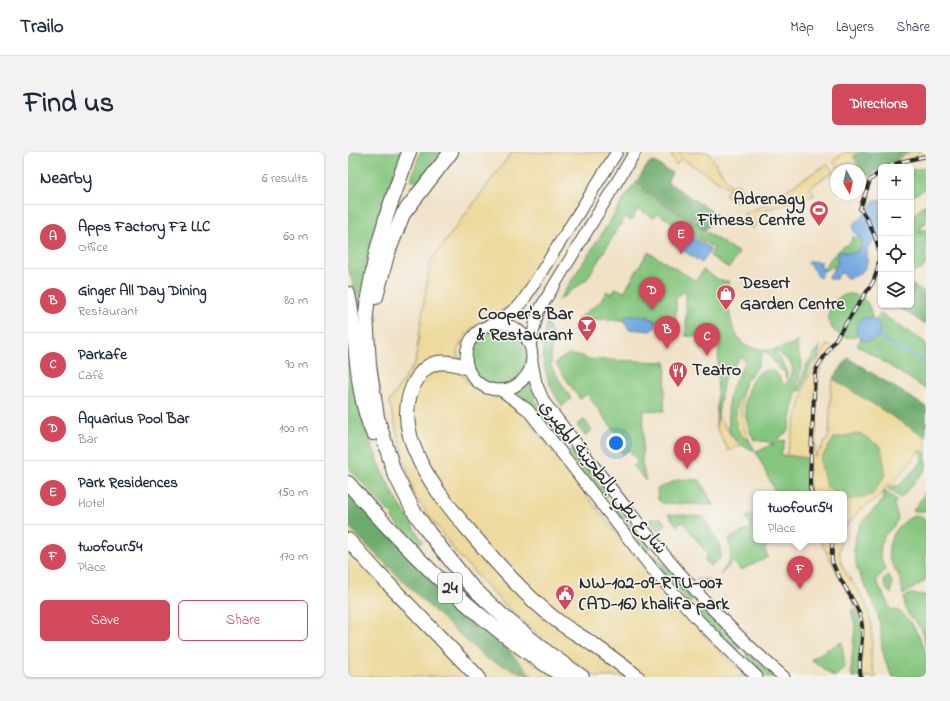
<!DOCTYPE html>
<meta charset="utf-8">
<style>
:root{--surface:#fff;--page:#f2f2f3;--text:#1f2937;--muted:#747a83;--line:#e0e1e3;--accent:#d1495b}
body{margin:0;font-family:"Indie Flower","Playpen Sans Arabic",sans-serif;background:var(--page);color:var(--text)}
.controls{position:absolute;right:12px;top:12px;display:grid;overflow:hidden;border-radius:6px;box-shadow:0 1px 3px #0004}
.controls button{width:36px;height:36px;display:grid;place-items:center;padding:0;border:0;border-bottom:1px solid var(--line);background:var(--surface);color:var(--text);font:20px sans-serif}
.compass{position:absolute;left:482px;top:12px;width:36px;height:36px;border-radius:50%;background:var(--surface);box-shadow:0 1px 3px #0004;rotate:172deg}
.you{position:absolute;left:268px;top:291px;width:14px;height:14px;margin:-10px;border:3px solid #fff;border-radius:50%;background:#1a73e8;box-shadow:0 0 0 6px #1a73e833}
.badge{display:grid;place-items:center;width:26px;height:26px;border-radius:50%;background:var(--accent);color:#fff;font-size:13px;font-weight:700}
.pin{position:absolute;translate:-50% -33px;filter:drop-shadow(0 1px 2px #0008)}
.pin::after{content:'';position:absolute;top:21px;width:14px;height:12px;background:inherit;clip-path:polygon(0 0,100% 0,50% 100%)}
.popup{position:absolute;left:405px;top:339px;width:94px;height:52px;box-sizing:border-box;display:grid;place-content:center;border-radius:6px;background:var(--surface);filter:drop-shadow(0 1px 3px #0005);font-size:13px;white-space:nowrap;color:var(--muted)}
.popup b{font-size:15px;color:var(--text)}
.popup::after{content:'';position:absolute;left:50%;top:100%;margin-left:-8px;border:8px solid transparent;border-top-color:var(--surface)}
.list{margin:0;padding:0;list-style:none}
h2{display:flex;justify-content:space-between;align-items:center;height:52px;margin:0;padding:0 16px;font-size:17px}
h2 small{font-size:13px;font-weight:400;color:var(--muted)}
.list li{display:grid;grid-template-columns:26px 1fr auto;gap:12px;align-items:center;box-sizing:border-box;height:64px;padding:0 16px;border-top:1px solid var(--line)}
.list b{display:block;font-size:15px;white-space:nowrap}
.list p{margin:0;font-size:13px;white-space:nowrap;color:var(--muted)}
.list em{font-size:13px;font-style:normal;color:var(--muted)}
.actions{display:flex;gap:8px;padding:12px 16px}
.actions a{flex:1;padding:9px 0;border:1px solid var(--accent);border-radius:6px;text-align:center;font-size:14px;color:var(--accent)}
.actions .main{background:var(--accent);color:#fff}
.icon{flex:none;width:22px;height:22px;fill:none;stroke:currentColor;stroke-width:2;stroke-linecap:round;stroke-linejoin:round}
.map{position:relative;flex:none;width:578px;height:525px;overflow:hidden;border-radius:6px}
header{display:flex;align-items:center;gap:24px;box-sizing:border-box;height:56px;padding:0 20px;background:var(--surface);border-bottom:1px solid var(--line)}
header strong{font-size:19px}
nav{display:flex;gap:22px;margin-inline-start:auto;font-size:14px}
.intro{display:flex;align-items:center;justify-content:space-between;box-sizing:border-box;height:96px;padding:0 24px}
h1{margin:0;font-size:28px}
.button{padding:10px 18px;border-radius:6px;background:var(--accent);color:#fff;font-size:14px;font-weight:700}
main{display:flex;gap:24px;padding:0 24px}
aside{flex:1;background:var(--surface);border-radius:6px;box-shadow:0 1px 3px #0004}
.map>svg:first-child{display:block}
</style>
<header>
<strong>Trailo</strong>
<nav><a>Map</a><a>Layers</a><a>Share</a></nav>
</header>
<div class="intro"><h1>Find us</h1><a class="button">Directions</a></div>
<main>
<aside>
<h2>Nearby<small>6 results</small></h2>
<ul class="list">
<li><span class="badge">A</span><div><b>Apps Factory FZ LLC</b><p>Office</p></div><em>60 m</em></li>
<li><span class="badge">B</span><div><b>Ginger All Day Dining</b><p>Restaurant</p></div><em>80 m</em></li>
<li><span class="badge">C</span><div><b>Parkafe</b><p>Café</p></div><em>90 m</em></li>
<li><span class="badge">D</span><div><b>Aquarius Pool Bar</b><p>Bar</p></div><em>100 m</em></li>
<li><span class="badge">E</span><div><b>Park Residences</b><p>Hotel</p></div><em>150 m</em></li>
<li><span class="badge">F</span><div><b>twofour54</b><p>Place</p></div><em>170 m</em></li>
</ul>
<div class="actions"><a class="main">Save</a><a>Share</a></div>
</aside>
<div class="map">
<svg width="578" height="525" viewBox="0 0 578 525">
<rect width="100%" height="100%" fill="#f6f6f2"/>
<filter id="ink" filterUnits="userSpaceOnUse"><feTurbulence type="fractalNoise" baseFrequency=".025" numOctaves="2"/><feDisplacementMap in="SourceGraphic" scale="8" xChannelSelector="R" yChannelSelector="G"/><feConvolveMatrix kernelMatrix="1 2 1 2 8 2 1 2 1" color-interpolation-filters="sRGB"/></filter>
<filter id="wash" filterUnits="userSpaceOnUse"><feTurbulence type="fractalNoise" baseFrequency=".012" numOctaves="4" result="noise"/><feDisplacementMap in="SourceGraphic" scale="16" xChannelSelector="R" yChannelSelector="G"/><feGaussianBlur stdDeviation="0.9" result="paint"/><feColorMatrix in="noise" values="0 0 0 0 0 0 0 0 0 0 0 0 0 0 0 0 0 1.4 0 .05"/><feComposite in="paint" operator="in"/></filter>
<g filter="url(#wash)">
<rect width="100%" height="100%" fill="#f1e2c7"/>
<g fill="#85c67e" stroke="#587854">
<path d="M 0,0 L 53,0 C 36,51 15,100 12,154 L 0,115 Z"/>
<polygon points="72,0 94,0 70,31 63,28"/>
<polygon points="578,16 578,36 565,44 563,44 563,18"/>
<polygon points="285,33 391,101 381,116 362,104 366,96 309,61 306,66 290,57 283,69 277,65 239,127 211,148"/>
<polygon points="578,52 578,71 574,73 571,82 574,78 578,78 578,112 573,118 563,120 563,67 573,55"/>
<path d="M 503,85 L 512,86 L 514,91 L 513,96 L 506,101 L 494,100 L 488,106 L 490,109 L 489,113 L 475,119 C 480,110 485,102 494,96 C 498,92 501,94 504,88 Z"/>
<path d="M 300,100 L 348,129 L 355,118 L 373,129 L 381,129 C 383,135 381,141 381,147 C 380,164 385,182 397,194 L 412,197 L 425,198 L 436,195 L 450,189 L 449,198 L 454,210 L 441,278 L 423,293 L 421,290 L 406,288 C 400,276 396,264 397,250 C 400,225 422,201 436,234 C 452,215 444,210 426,198 L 439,218 L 438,227 L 437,219 L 433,218 L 416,198 L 409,216 L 397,230 L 389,253 L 388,264 L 397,286 L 401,288 L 408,300 C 416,297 429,289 437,288 L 433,303 L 460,306 L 461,342 L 443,342 L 434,337 L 431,342 L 423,342 L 426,337 L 408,300 L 393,293 L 385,285 L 381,278 L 380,252 L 383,237 L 397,210 L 393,204 L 376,227 L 368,275 L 371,186 L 338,184 L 338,138 L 328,145 L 328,170 L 307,169 L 298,164 L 279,163 L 277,168 L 239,167 L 238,173 L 229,167 L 252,150 L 259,139 L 264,142 L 268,136 L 276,140 Z"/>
<path d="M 502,142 C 516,144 522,151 524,165 L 523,165 L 509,183 L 510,184 C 478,193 467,148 502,142 Z"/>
<polygon points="532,161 578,191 578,237 509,193 513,187 516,188 529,169 528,167"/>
<path d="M 199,170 L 204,184 L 203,214 L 223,247 L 214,254 C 196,229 190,199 199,170 Z"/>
<circle cx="150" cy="205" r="29"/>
<polygon points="0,191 20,284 36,323 47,345 75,390 70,393 44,367 45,364 0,315"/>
<polygon points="472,193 470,206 462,215 453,239 450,239 458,213"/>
<polygon points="219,203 236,204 236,207 318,210 316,259 296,258 294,311 298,329 285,314 290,310 281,298 275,302 268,292 273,288 239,242 232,247 207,211"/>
<polygon points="182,231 188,249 220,290 215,294 183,253 168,240"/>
<polygon points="236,268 244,278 237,284 229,273"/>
<polygon points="512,281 533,295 538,322 524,343 500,348 496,345 496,342 491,342 478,334 472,308 486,286"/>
<polygon points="225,297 260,343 255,347 219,301"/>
<polygon points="572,298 578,302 578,317 553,346 540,337 541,335 552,333 574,309"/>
<polygon points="331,327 352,328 365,353 314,351 310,348 309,337"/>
<path d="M 536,339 L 549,348 L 546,352 L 550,367 L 545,375 L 536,384 L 533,393 L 532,403 L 537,418 L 528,428 L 543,458 C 558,455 576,490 578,503 C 578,510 578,518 578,525 L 545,525 L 538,511 L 534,496 L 532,472 L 528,457 L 509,417 L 506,399 L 508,383 L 513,371 L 536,347 Z"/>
<polygon points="578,340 578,359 565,359"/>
<polygon points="265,350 302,396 297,400 260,354"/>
<path d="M 408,360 L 408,388 L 433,388 L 416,396 L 420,405 L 393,418 L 385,410 L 372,423 C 381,411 387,403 380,388 L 404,375 L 398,365 Z"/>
<path d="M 320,362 L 356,365 C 360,373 377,398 372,406 C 370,409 365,412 362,414 L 356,407 L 360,403 L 335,370 L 329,374 Z"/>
<path d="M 574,364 L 578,371 L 578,428 L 555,443 C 554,437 554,430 551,424 C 548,417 543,413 541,405 C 538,390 549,373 562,366 C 565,364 570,364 574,364 Z"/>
<polygon points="313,366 318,373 310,379 301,368 303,367"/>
<polygon points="307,403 346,447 341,451 302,407"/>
<path d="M 540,423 L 544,430 L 543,442 C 538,438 536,433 536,427 Z"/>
<polygon points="360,427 365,433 358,439 349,428"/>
<path d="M 562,442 L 578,443 L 578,494 C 576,490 577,485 575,481 C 568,465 557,468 556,446 Z"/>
<polygon points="352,454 393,495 389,500 347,459"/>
<path d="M 508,456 C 514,471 515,480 514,497 C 513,506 511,516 513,525 L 504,525 L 503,518 L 507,473 L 503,459 Z"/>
<polygon points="494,490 497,516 486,525 463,507 473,501"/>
<polygon points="400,501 427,525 418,525 396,506"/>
</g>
<g fill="#6cab6d" stroke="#4c6b4c">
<polygon points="512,0 562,0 537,15 533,15 533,17 518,26 505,4"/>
<polygon points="307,10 324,21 319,30 368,62 357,78 287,32 301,11"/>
<polygon points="563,132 578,141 578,170 577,172 547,153 563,153"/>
<polygon points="500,206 578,255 578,286 485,227"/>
<polygon points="0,338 122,467 154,491 185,525 138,507 72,446 26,401 0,374"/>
</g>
<g fill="#eeda9e" stroke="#8c8264">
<polygon points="164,0 264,0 168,149 150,163 137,168 121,178 114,189 109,201 115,223 119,230 126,236 135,241 146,243 176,262 229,332 320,446 381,508 400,525 248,525 201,492 155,451 109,402 66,343 41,250 67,211 82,110"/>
<path d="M 325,0 L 329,0 L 333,2 L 334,0 L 360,0 L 383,35 L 389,31 L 397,42 L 396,46 L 392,49 L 388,49 L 377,42 L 381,36 L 333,6 L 328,13 C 325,9 322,5 325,0 Z"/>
<polygon points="498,0 512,0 505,4 510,13 501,18 492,18 485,8"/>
<polygon points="562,0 578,0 578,6 545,10"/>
<polygon points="479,12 485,20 462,35 467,43 442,49 433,54 419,57 416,61 415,65 404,77 396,65 397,60 409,57"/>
<path d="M 479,193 L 486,197 L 470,222 L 467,305 L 481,284 L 483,236 L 485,227 L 578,286 L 578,302 L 572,298 L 545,332 L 539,334 C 531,348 527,347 515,356 C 507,362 502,370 496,378 L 496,345 L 500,348 L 524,343 L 538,322 L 533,295 L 512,281 L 486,286 L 472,308 L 478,334 L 491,342 L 461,342 L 460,306 L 438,303 L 459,228 Z"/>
<path d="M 395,236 C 392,257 392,269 401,288 C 381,280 388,252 395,236 Z"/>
<polygon points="370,264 385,286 393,293 381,299 368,275"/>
<polygon points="0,374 26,401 72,446 138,507 183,525 0,525"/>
<path d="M 472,388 L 493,388 C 485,418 510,430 519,455 C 522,464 524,473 524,483 C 524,497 520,512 529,525 L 513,525 L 512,520 L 514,495 L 514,473 L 508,456 Z"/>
<polygon points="154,491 208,525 185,525"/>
</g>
<g fill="#73a9e1" stroke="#4f6a86">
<path d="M 526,48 L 533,49 L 533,84 C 529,87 523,90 521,94 C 518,99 520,105 519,110 C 518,120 507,126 498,126 L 497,123 L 494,121 L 491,122 L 488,127 L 481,127 L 481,124 L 490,111 L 488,104 L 490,101 L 494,100 L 506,101 L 513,96 L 514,89 L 506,80 L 505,74 L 507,71 L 519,60 Z"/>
<polygon points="333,78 363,97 354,111 324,91"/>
<polygon points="461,109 474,110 472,113 476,117 472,126 470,125 467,119 460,112"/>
<polygon points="279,163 298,164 308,170 308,175 302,179 281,177 276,169"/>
<circle cx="520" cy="177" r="12"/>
</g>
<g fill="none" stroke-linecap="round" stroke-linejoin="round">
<polyline stroke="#73a9e1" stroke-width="2.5" points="530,184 555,199 578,210"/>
</g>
</g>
<g filter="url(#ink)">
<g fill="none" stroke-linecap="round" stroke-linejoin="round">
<g stroke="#494642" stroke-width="13">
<g id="tertiary">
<circle cx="151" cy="205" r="33"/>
<polyline points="148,172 173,152 269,0"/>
<polyline points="182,194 190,160 287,0"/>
<path d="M 184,210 L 188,231 L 196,250 C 271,346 342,446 436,525"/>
<polyline points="153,238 180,258 305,418 353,471 409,525"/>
</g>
</g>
<g stroke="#494642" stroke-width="16">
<g id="trunk">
<polyline points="61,0 39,62 28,102 20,145 18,162 21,213 29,265 46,320 65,358 81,381 122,433 156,465 200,501 234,525"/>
<path d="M 0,142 C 10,188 6,237 25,281"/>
<polyline points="28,145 39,103 55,62 103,0"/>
<path d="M 118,215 C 100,209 82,206 70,225 C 34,280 95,348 129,388 C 153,416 178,444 207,467 C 218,476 229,482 240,489 C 257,501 273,512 289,525"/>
<path d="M 0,331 C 63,403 135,475 217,525"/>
<polyline points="0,388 29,420 130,525"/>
</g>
</g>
<use href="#tertiary" stroke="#fff" stroke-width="11"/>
<use href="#trunk" stroke="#fff" stroke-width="14"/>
<g stroke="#2b2b2b" stroke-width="4">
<g id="rail">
<polyline points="539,15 552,10 578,4"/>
<path d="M 464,342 L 462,335 L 462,325 L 467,221 L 470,214 L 525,130 C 534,109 533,95 523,76 C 520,68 517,63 512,57 L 522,28 L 533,19"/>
<path d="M 484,388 C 485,396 482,405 485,412 C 493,433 511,451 514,473 C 516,490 509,509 513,525"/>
</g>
</g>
<use href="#rail" stroke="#f6f6f2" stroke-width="2.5" stroke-dasharray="8" stroke-linecap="butt"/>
</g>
</g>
<defs>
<g id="stadium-pin" transform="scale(1)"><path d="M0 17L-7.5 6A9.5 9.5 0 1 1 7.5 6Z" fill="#d1495b" stroke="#f6f6f2"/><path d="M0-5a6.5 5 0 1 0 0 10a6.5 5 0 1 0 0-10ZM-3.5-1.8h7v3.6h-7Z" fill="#fff"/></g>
<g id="shop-pin" transform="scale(1)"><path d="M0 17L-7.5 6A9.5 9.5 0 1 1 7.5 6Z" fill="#d1495b" stroke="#f6f6f2"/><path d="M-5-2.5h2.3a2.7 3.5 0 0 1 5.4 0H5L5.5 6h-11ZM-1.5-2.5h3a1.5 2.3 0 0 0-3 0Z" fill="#fff"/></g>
<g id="bar-pin" transform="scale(1)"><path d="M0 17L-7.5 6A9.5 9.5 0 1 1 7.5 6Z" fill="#d1495b" stroke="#f6f6f2"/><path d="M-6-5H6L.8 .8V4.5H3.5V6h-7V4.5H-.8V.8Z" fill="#fff"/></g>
<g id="restaurant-pin" transform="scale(1)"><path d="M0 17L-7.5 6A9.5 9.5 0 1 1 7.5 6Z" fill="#d1495b" stroke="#f6f6f2"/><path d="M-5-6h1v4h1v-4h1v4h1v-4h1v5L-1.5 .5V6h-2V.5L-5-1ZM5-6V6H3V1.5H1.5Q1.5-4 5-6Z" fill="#fff"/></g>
<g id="civic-pin" transform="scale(1)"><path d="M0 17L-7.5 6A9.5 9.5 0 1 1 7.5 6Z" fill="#d1495b" stroke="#f6f6f2"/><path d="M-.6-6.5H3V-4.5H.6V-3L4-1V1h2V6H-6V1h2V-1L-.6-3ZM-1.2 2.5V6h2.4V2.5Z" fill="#fff"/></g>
</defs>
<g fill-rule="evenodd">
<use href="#stadium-pin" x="471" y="58"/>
<use href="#shop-pin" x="378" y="142"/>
<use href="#bar-pin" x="239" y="173"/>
<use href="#restaurant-pin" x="330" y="219"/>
<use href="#civic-pin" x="217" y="442"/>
</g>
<g text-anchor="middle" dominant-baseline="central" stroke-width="3" stroke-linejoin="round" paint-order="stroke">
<rect fill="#f6f6f2" stroke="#686867" stroke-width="1" x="90" y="421" width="24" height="30" rx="3"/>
<g font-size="17" font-weight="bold" fill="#2b2b2b">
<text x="102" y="436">24</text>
</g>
<g font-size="18" font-weight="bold" fill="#2b2b2b" stroke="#f6f6f2" text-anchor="start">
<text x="457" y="48" text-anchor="end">Adrenagy<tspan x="457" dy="21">Fitness Centre</tspan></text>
<text x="392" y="132">Desert<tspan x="392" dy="21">Garden Centre</tspan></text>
<text x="225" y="163" text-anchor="end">Cooper's Bar<tspan x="225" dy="21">&amp; Restaurant</tspan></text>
<text x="344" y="219">Teatro</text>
<text x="231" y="432">NW-102-09-RTU-007<tspan x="231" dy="21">(AD-16) khalifa park</tspan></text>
</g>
<g font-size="18" fill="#2b2b2b" stroke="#f6f6f2">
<text transform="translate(254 326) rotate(51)">شارع بطي بالطحينة المهيري</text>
</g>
</g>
</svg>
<div class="controls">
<button>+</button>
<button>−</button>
<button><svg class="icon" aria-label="locate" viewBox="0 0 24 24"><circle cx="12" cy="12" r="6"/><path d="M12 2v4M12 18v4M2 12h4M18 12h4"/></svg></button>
<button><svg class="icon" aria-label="layers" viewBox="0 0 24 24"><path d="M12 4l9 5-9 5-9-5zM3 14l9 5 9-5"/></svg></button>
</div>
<svg class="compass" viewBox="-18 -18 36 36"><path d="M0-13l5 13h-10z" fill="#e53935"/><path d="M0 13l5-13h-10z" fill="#747a83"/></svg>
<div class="you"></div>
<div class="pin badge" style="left:339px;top:317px">A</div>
<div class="pin badge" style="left:319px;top:197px">B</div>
<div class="pin badge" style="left:359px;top:204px">C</div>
<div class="pin badge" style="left:304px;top:158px">D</div>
<div class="pin badge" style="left:333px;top:102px">E</div>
<div class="pin badge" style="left:452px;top:437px">F</div>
<div class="popup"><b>twofour54</b>Place</div>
</div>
</main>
